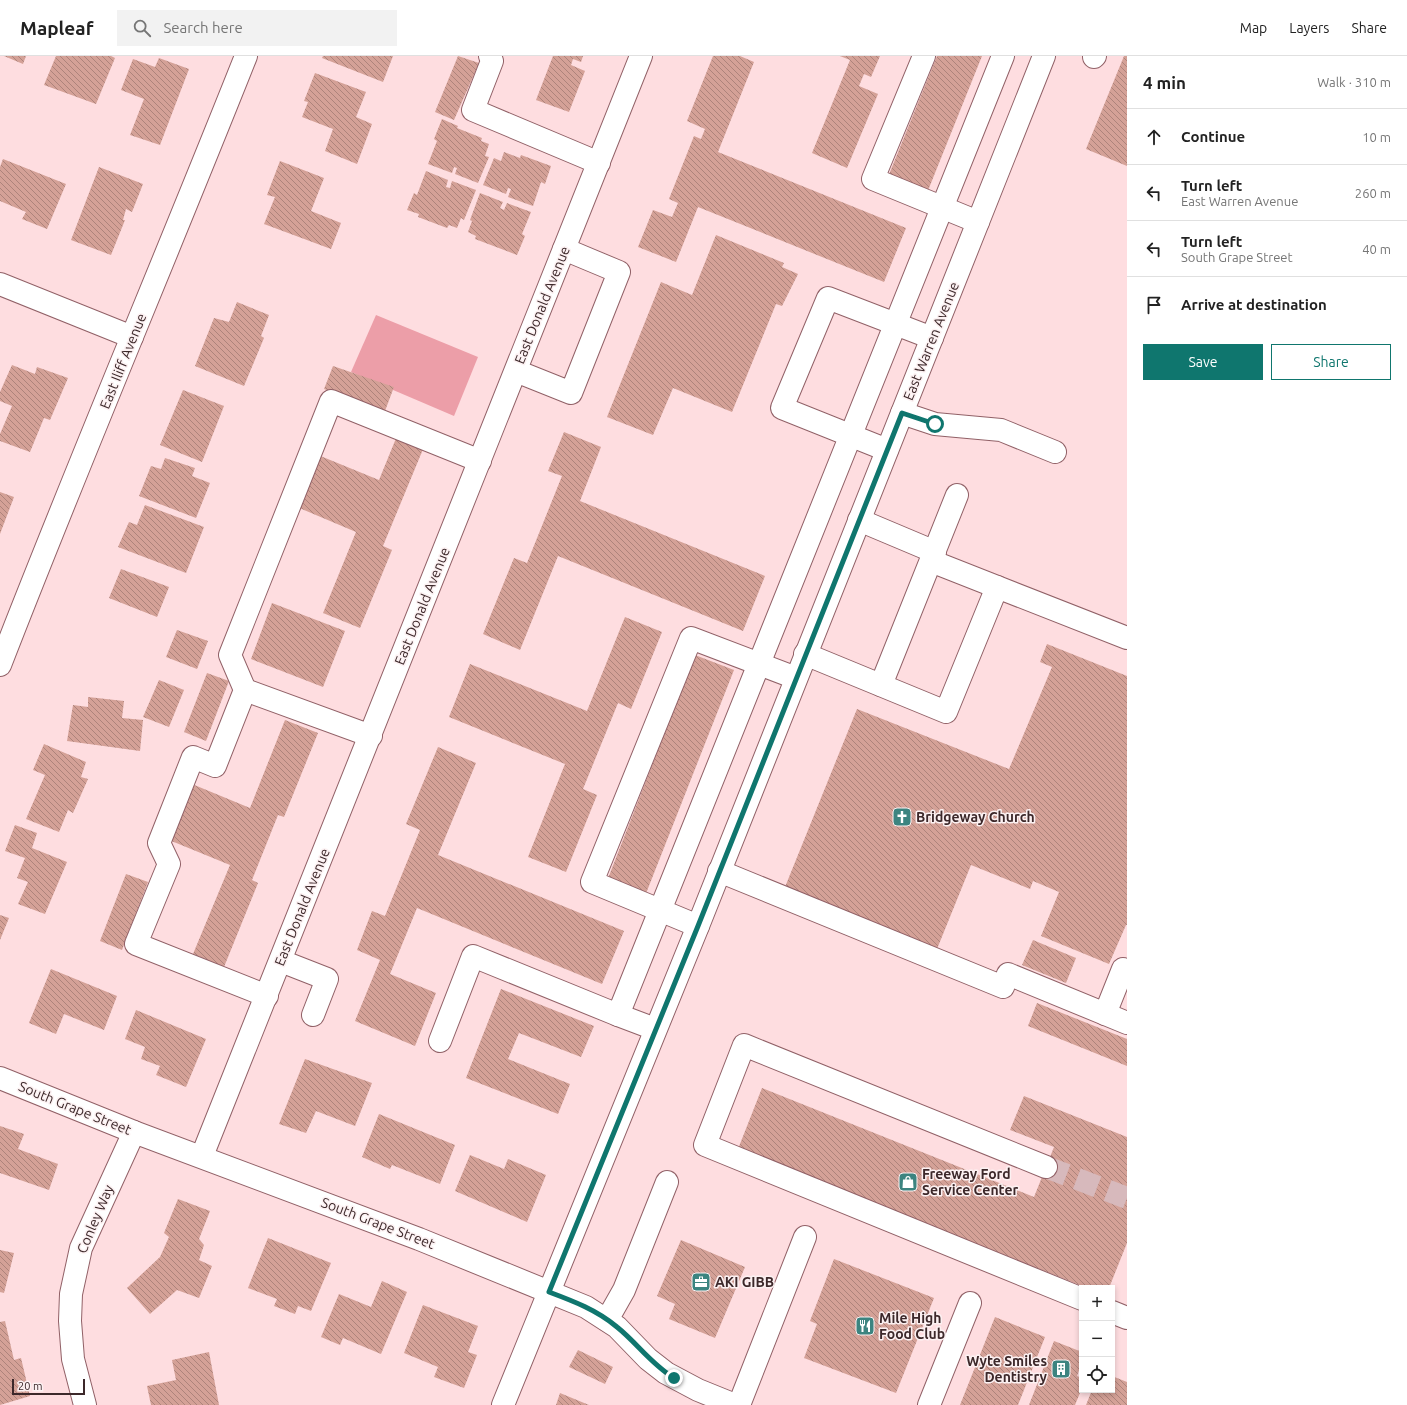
<!DOCTYPE html>
<meta charset="utf-8">
<style>
:root{--surface:#fff;--page:#f2f2f2;--text:#222;--muted:#767676;--line:#e0e0e0;--accent:#0f766e}
body{margin:0;font-family:Ubuntu,sans-serif;background:var(--page);color:var(--text)}
.controls{position:absolute;right:12px;bottom:12px;display:grid;overflow:hidden;border-radius:0px;box-shadow:0 2px 6px #0003}
.controls button{width:36px;height:36px;display:grid;place-items:center;padding:0;border:0;border-bottom:1px solid var(--line);background:var(--surface);color:var(--text);font:20px sans-serif}
.scale{position:absolute;left:12px;bottom:10px;width:73px;box-sizing:border-box;padding-left:4px;border:2px solid #3c282a;border-top:0;font-size:11px;line-height:14px;white-space:nowrap;color:#3c282a;-webkit-text-stroke:3px #fcf1f2;paint-order:stroke}
.stop{position:absolute;width:12px;height:12px;margin:-9px;border:3px solid #0f766e;border-radius:50%;background:#fff}
.stop.end{background:#0f766e;border-color:#fff;box-shadow:0 1px 4px #0008}
.list{margin:0;padding:0;list-style:none}
h2{display:flex;justify-content:space-between;align-items:center;height:52px;margin:0;padding:0 16px;font-size:17px}
h2 small{font-size:13px;font-weight:400;color:var(--muted)}
.list li{display:grid;grid-template-columns:26px 1fr auto;gap:12px;align-items:center;box-sizing:border-box;height:56px;padding:0 16px;border-top:1px solid var(--line)}
.list b{display:block;font-size:15px;white-space:nowrap}
.list p{margin:0;font-size:13px;white-space:nowrap;color:var(--muted)}
.list em{font-size:13px;font-style:normal;color:var(--muted)}
.actions{display:flex;gap:8px;padding:12px 16px}
.actions a{flex:1;padding:9px 0;border:1px solid var(--accent);border-radius:0px;text-align:center;font-size:14px;color:var(--accent)}
.actions .main{background:var(--accent);color:#fff}
.icon{flex:none;width:22px;height:22px;fill:none;stroke:currentColor;stroke-width:2;stroke-linecap:round;stroke-linejoin:round}
.map{position:relative;flex:none;width:1127px;height:1349px;overflow:hidden}
header{display:flex;align-items:center;gap:24px;box-sizing:border-box;height:56px;padding:0 20px;background:var(--surface);border-bottom:1px solid var(--line)}
header strong{font-size:19px}
nav{display:flex;gap:22px;margin-inline-start:auto;font-size:14px}
.search{width:280px;height:36px;background:var(--page);display:flex;align-items:center;gap:10px;box-sizing:border-box;padding:0 14px;border-radius:0px;color:var(--muted);font-size:15px}
main{display:flex}
aside{flex:1;background:var(--surface)}
.map>svg:first-child{display:block}
</style>
<header>
<strong>Mapleaf</strong>
<div class="search"><svg class="icon" aria-label="search" viewBox="0 0 24 24"><circle cx="10" cy="10" r="6"/><path d="M15 15l6 6"/></svg>Search here</div>
<nav><a>Map</a><a>Layers</a><a>Share</a></nav>
</header>
<main>
<div class="map">
<svg width="1127" height="1349" viewBox="0 0 1127 1349">
<defs>
<pattern id="building-back-hatch" width="6" height="6" patternUnits="userSpaceOnUse"><rect width="6" height="6" fill="#d4a197"/><path d="M-1 5l2 2M0 0l6 6M5-1l2 2" fill="none" stroke="#ad837b"/></pattern>
</defs>
<rect width="100%" height="100%" fill="#fedde0"/>
<polygon fill="#ec9ea8" points="376,259 478,301 454,360 351,316"/>
<g fill="url(#building-back-hatch)">
<polygon points="4,0 26,0 23,8"/>
<polygon points="56,0 111,0 115,2 96,48 44,29"/>
<polygon points="323,0 393,0 383,26 322,2"/>
<polygon points="458,0 479,7 454,64 435,56"/>
<polygon points="553,0 583,0 581,6 573,3 571,9 585,15 569,56 536,44"/>
<polygon points="713,0 740,0 754,6 718,96 906,172 884,226 698,151 676,206 638,191 653,154 672,161 678,147 669,143 694,80 701,83 705,73 687,65"/>
<polygon points="840,0 880,0 871,21 864,18 859,30 878,38 847,112 812,97 850,4"/>
<polygon points="937,0 982,0 927,137 888,121"/>
<polygon points="1124,0 1127,0 1127,110 1086,93"/>
<polygon points="159,2 189,13 160,89 130,79 144,43 121,34 133,3 155,11"/>
<polygon points="315,17 366,36 356,61 372,68 357,108 325,95 333,73 302,61 308,46 304,45"/>
<polygon points="442,63 458,70 457,72 482,82 481,85 489,88 485,100 489,101 478,127 455,118 457,112 454,111 452,117 428,108 437,85 434,83"/>
<polygon points="504,96 520,102 521,99 551,110 545,128 541,126 533,150 508,141 511,133 508,132 506,138 483,129 494,102 501,105"/>
<polygon points="3,103 66,128 47,173 22,163 26,156 0,145 0,111"/>
<polygon points="280,105 324,122 311,155 341,167 331,193 264,168 275,141 267,139"/>
<polygon points="99,111 143,128 132,156 126,153 123,164 125,164 111,199 71,184"/>
<polygon points="426,115 448,124 446,131 450,132 452,125 476,134 464,164 461,162 457,172 449,169 447,172 418,161 419,158 407,154 414,137 417,139"/>
<polygon points="480,137 503,146 500,152 504,154 507,147 531,156 522,178 525,180 517,199 475,183 476,180 468,176 472,165 470,164"/>
<polygon points="716,179 784,207 782,211 798,218 782,250 776,248 732,356 673,332 653,379 607,361 661,226 692,239"/>
<polygon points="237,246 269,259 261,280 264,282 244,330 195,310 214,262 229,266"/>
<polygon points="12,309 35,318 37,311 68,322 50,364 44,362 30,396 0,385 0,378 12,350 0,345 0,336"/>
<polygon points="333,310 394,331 385,355 324,333"/>
<polygon points="183,334 224,350 202,406 160,389"/>
<polygon points="399,375 426,386 383,490 392,494 360,572 323,557 356,476 297,451 318,399 379,424"/>
<polygon points="564,376 601,391 580,445 765,520 743,575 558,500 520,594 483,578 514,502 527,507 562,420 548,415"/>
<polygon points="165,402 195,412 192,420 210,427 196,462 139,440 151,410 161,413"/>
<polygon points="0,436 14,441 0,478"/>
<polygon points="145,449 204,471 186,517 118,491 129,466 137,469"/>
<polygon points="121,513 169,531 157,561 109,542"/>
<polygon points="272,547 345,575 323,631 251,603"/>
<polygon points="625,561 662,576 631,653 618,647 583,733 597,739 566,816 528,801 565,708 449,661 470,608 587,655"/>
<polygon points="177,574 208,585 197,613 166,601"/>
<polygon points="1047,588 1127,620 1127,869 1126,869 1109,908 1041,880 1059,836 1033,825 1030,833 971,809 937,893 785,831 857,653 1009,713 1052,611 1040,606"/>
<polygon points="695,599 734,614 645,840 607,825"/>
<polygon points="207,617 229,625 206,685 184,676"/>
<polygon points="159,624 184,634 169,671 143,661"/>
<polygon points="88,641 124,645 122,662 143,664 140,695 67,685 73,649 88,651"/>
<polygon points="285,664 318,677 284,761 278,759 252,824 258,827 224,911 193,898 230,809 169,784 192,728 250,752"/>
<polygon points="44,688 86,706 81,721 88,723 73,757 68,754 59,776 26,763 45,719 33,714"/>
<polygon points="438,691 476,707 438,799 624,875 602,928 417,852 390,918 436,937 415,990 355,965 380,904 357,894 372,855 385,860 420,774 406,768"/>
<polygon points="15,769 37,777 32,792 67,806 45,858 18,848 28,826 17,822 25,802 5,795"/>
<polygon points="126,818 148,826 122,894 100,885"/>
<polygon points="0,859 9,862 0,884"/>
<polygon points="1033,884 1076,902 1066,927 1022,909"/>
<polygon points="51,913 117,940 104,974 64,958 56,978 29,967"/>
<polygon points="501,933 594,970 581,1001 519,977 508,1003 570,1028 558,1058 466,1022"/>
<polygon points="1037,947 1127,983 1127,1010 1028,970"/>
<polygon points="136,954 206,983 186,1031 156,1019 160,1010 141,1003 145,991 125,983"/>
<polygon points="305,1003 372,1027 355,1070 316,1055 306,1077 279,1068"/>
<polygon points="762,1032 1034,1141 1054,1091 1010,1074 1024,1040 1127,1081 1127,1187 1109,1232 1087,1232 738,1093"/>
<polygon points="379,1058 455,1089 440,1128 392,1109 390,1113 362,1101"/>
<polygon points="0,1070 24,1078 18,1093 58,1108 49,1134 0,1117"/>
<polygon points="470,1099 504,1113 508,1103 546,1119 527,1166 455,1135"/>
<polygon points="178,1143 210,1155 199,1183 204,1189 199,1204 212,1210 199,1242 177,1234 150,1258 127,1232 160,1201 169,1181 164,1177"/>
<polygon points="268,1182 331,1207 311,1255 298,1250 295,1258 274,1250 277,1243 248,1232"/>
<polygon points="681,1184 745,1211 715,1282 669,1263 675,1248 657,1240"/>
<polygon points="0,1194 14,1197 4,1237 0,1236"/>
<polygon points="834,1203 934,1242 896,1337 804,1302 817,1268 810,1265"/>
<polygon points="382,1225 407,1236 381,1298 343,1282 340,1289 321,1281 339,1238 371,1251"/>
<polygon points="423,1249 478,1270 468,1296 477,1299 464,1332 434,1321 438,1311 404,1297"/>
<polygon points="995,1261 1045,1281 1018,1349 960,1349"/>
<polygon points="5,1265 14,1304 21,1302 30,1340 0,1349 0,1266"/>
<polygon points="1054,1285 1082,1296 1082,1306 1077,1320 1082,1322 1082,1332 1075,1349 1029,1349"/>
<polygon points="578,1294 613,1311 605,1328 569,1311"/>
<polygon points="209,1296 219,1349 151,1349 147,1330 176,1324 172,1304"/>
<polygon points="1112,1320 1127,1326 1127,1349 1086,1349 1092,1334 1112,1334"/>
<polygon points="560,1337 589,1349 556,1349"/>
</g>
<g fill="none" stroke-linecap="round" stroke-linejoin="round">
<polyline stroke="#d7b9bc" stroke-width="22" stroke-dasharray="22 11" stroke-linecap="butt" points="1046,1111 1127,1142"/>
<g stroke="#916167" stroke-width="24">
<g id="minor">
<polyline points="490,0 492,5 473,54 599,107"/>
<polyline points="924,0 873,123 978,166"/>
<polyline points="1094,1 1095,0"/>
<polyline points="0,228 132,281"/>
<polyline points="516,315 571,337 619,216 564,193"/>
<polyline points="902,357 935,368 1001,374 1055,396"/>
<polyline points="887,394 782,352 828,242 932,282"/>
<polyline points="859,464 935,496"/>
<polyline points="931,505 997,531"/>
<polyline points="805,598 946,656 997,531 1127,582"/>
<path d="M 0,609 C 79,405 165,204 246,0"/>
<polyline points="881,629 957,439"/>
<polyline points="245,634 371,680"/>
<polyline points="719,815 1003,931 1008,918 1127,967"/>
<polyline points="698,870 592,826 691,582 796,622"/>
<polyline points="281,905 327,923 313,959"/>
<polyline points="267,940 136,888 169,808 159,787 193,701 215,710 245,634 230,599 331,345 480,405"/>
<polyline points="1105,958 1123,913 1127,914"/>
<polyline points="618,959 655,973"/>
<polyline points="440,985 473,900 618,959 1003,0"/>
<polyline points="0,1022 134,1076 419,1183 586,1251 617,1271 648,1303 666,1317 698,1334 735,1349"/>
<polyline points="202,1100 641,0"/>
<polyline points="1046,1111 744,989 705,1089 1082,1243"/>
<polyline points="1112,1256 1127,1262"/>
<polyline points="607,1264 624,1234 667,1126"/>
<polyline points="85,1349 73,1303 70,1265 71,1238 81,1192 134,1076"/>
<polyline points="503,1349 698,870 1044,0"/>
<polyline points="739,1349 805,1181"/>
<polyline points="929,1349 970,1247"/>
</g>
</g>
<use href="#minor" stroke="#fff" stroke-width="22"/>
</g>
<g fill="none" stroke-linecap="round" stroke-linejoin="round">
<path stroke="#0f766e" stroke-width="5" d="M 674,1322 C 651,1308 637,1287 617,1271 C 597,1254 573,1245 549,1236 L 698,870 L 902,357 L 935,368"/>
</g>
<defs>
<g id="church-square" transform="scale(1)"><rect x="-9" y="-9" width="18" height="18" rx="4" fill="#3c8480" stroke="#fcf1f2"/><path d="M-1.2-6h2.4v3.5h3.3v2.4h-3.3V6h-2.4V-.1h-3.3v-2.4h3.3Z" fill="#fff"/></g>
<g id="shop-square" transform="scale(1)"><rect x="-9" y="-9" width="18" height="18" rx="4" fill="#3c8480" stroke="#fcf1f2"/><path d="M-5-2.5h2.3a2.7 3.5 0 0 1 5.4 0H5L5.5 6h-11ZM-1.5-2.5h3a1.5 2.3 0 0 0-3 0Z" fill="#fff"/></g>
<g id="office-square" transform="scale(1)"><rect x="-9" y="-9" width="18" height="18" rx="4" fill="#3c8480" stroke="#fcf1f2"/><path d="M-6-3h4V-5.5h4V-3h4V5H-6ZM-1-4.5V-3h2v-1.5ZM-6 0V1H6V0Z" fill="#fff"/></g>
<g id="restaurant-square" transform="scale(1)"><rect x="-9" y="-9" width="18" height="18" rx="4" fill="#3c8480" stroke="#fcf1f2"/><path d="M-5-6h1v4h1v-4h1v4h1v-4h1v5L-1.5 .5V6h-2V.5L-5-1ZM5-6V6H3V1.5H1.5Q1.5-4 5-6Z" fill="#fff"/></g>
<g id="building-square" transform="scale(1)"><rect x="-9" y="-9" width="18" height="18" rx="4" fill="#3c8480" stroke="#fcf1f2"/><path d="M-4-6H4V6H1V3H-1V6H-4ZM-2.5-4.3h1.7v1.8h-1.7ZM.8-4.3h1.7v1.8H.8ZM-2.5-1h1.7V.8h-1.7ZM.8-1h1.7V.8H.8Z" fill="#fff"/></g>
</defs>
<g fill-rule="evenodd">
<use href="#church-square" x="902" y="761"/>
<use href="#shop-square" x="908" y="1126"/>
<use href="#office-square" x="701" y="1226"/>
<use href="#restaurant-square" x="865" y="1270"/>
<use href="#building-square" x="1061" y="1313"/>
</g>
<g text-anchor="middle" dominant-baseline="central" stroke-width="3" stroke-linejoin="round" paint-order="stroke">
<g font-size="14" fill="#3c282a" stroke="#fcf1f2">
<text transform="translate(542 249) rotate(-68)">East Donald Avenue</text>
<text transform="translate(931 285) rotate(-68)">East Warren Avenue</text>
<text transform="translate(123 305) rotate(-68)">East Iliff Avenue</text>
<text transform="translate(422 550) rotate(-68)">East Donald Avenue</text>
<text transform="translate(302 851) rotate(-68)">East Donald Avenue</text>
<text transform="translate(75 1052) rotate(22)">South Grape Street</text>
<text transform="translate(95 1163) rotate(-67)">Conley Way</text>
<text transform="translate(378 1167) rotate(21)">South Grape Street</text>
</g>
<g font-size="14" font-weight="bold" fill="#3c282a" stroke="#fcf1f2" text-anchor="start">
<text x="916" y="761">Bridgeway Church</text>
<text x="922" y="1118">Freeway Ford<tspan x="922" dy="16">Service Center</tspan></text>
<text x="715" y="1226">AKI GIBB</text>
<text x="879" y="1262">Mile High<tspan x="879" dy="16">Food Club</tspan></text>
<text x="1047" y="1305" text-anchor="end">Wyte Smiles<tspan x="1047" dy="16">Dentistry</tspan></text>
</g>
</g>
</svg>
<div class="controls">
<button>+</button>
<button>−</button>
<button><svg class="icon" aria-label="locate" viewBox="0 0 24 24"><circle cx="12" cy="12" r="6"/><path d="M12 2v4M12 18v4M2 12h4M18 12h4"/></svg></button>
</div>
<div class="scale">20 m</div>
<div class="stop" style="left:935px;top:368px"></div>
<div class="stop end" style="left:674px;top:1322px"></div>
</div>
<aside>
<h2>4 min<small>Walk · 310 m</small></h2>
<ul class="list">
<li><svg class="icon" aria-label="ahead" viewBox="0 0 24 24"><path d="M12 20V5M6 11l6-6 6 6"/></svg><div><b>Continue</b></div><em>10 m</em></li>
<li><svg class="icon" aria-label="left" viewBox="0 0 24 24"><path d="M17 20v-9H6M10 6l-5 5 5 5"/></svg><div><b>Turn left</b><p>East Warren Avenue</p></div><em>260 m</em></li>
<li><svg class="icon" aria-label="left" viewBox="0 0 24 24"><path d="M17 20v-9H6M10 6l-5 5 5 5"/></svg><div><b>Turn left</b><p>South Grape Street</p></div><em>40 m</em></li>
<li><svg class="icon" aria-label="arrive" viewBox="0 0 24 24"><path d="M6 21V4h12l-3 4 3 4H6"/></svg><div><b>Arrive at destination</b></div></li>
</ul>
<div class="actions"><a class="main">Save</a><a>Share</a></div>
</aside>
</main>
